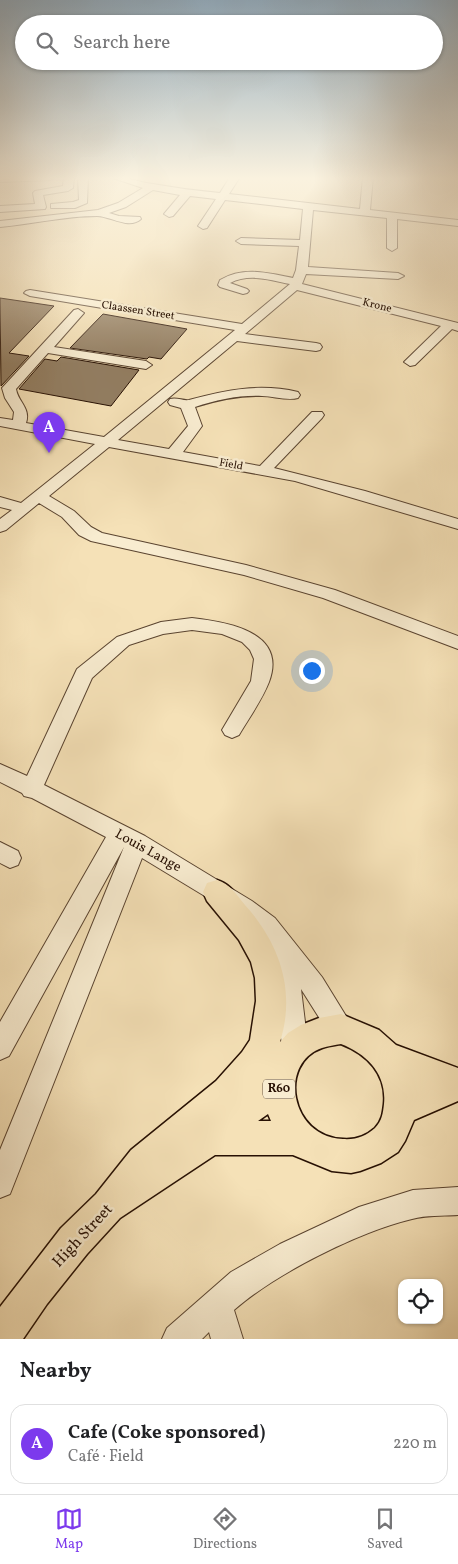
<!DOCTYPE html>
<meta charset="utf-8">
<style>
:root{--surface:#fff;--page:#f2f2f2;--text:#202124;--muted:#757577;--line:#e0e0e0;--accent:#7c3aed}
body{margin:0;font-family:Vollkorn,serif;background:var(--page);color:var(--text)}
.controls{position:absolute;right:15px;bottom:15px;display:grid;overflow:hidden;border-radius:10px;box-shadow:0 1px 4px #0004}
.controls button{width:45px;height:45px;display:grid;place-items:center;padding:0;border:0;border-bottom:1px solid var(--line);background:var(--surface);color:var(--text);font:25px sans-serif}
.you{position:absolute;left:311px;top:670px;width:18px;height:18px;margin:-12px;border:4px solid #fff;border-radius:50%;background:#1a73e8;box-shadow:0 0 0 8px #1a73e833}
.badge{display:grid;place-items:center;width:32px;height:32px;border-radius:50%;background:var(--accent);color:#fff;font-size:16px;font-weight:700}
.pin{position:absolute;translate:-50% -41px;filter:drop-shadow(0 1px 2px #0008)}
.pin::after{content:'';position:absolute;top:26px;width:18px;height:15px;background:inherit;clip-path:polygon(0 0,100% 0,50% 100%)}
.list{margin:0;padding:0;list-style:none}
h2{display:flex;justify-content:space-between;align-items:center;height:65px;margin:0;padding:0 20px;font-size:21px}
h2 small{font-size:16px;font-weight:400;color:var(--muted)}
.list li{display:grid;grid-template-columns:32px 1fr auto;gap:15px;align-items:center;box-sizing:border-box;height:80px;margin:0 10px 10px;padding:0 10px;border:1px solid var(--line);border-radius:15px}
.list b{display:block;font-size:19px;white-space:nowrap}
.list p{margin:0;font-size:16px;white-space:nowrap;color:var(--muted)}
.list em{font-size:16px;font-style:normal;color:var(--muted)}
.icon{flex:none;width:28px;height:28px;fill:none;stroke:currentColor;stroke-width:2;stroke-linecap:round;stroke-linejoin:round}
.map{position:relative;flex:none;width:458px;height:1339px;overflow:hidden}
.search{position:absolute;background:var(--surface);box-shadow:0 1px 4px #0004;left:15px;right:15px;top:15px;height:55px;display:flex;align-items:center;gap:12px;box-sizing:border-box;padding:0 18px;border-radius:28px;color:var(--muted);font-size:19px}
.sheet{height:155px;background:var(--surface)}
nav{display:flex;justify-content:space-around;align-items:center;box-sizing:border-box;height:70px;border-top:1px solid var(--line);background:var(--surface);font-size:14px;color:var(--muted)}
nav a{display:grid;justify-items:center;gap:2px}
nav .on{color:var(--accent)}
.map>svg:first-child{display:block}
</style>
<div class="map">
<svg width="458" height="1339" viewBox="0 0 458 1339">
<rect width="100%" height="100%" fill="#f5e1b7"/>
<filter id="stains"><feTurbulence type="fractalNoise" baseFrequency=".004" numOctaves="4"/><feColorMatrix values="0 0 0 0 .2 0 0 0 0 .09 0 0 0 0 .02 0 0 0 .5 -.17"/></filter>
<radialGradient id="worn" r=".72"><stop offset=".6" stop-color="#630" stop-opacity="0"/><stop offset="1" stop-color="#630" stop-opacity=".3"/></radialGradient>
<g fill="#927d61" stroke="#271003">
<polygon points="0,298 54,306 9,353 29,356 1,386"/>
<polygon points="103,314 187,329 161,359 149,357 147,359 70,348"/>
<polygon points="61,357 139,370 111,406 19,389 45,359 57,361"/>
</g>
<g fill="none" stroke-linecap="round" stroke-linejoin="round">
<g stroke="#5a4430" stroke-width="2">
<g id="minor">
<polygon points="0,177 56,177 51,180 0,182"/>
<polygon points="64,177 74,177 73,188 68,191 43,195 46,207 45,209 0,212 0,206 35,204 33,193 35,191 63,186"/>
<polygon points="78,177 88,177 87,203 75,208 51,208 51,204 73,202 79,200"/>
<path d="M 110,177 C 125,176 138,182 153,184 C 175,188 197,191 220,193 L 230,177 L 240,177 L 229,194 L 360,209 L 363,177 L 373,177 L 370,210 L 458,220 L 458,226 L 397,219 L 397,248 L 392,251 L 387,248 L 387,218 L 313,210 L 308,267 L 398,273 L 404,276 L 398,279 L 306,274 L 302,284 L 458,323 L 458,331 L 452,329 L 415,365 L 410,366 L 404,362 L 441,326 L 297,290 L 245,334 L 316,343 L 320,344 L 322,347 L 320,350 L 316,351 L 237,341 L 118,440 L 169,449 L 188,426 L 181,408 L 170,405 L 168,402 L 170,399 C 177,397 183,401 189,400 C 225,390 260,383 298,392 L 300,395 L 298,398 C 287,401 273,396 262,396 C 238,395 217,400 195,407 L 202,426 L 183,452 L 260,466 L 312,412 L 322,412 L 324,415 L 322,418 L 274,468 L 365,491 L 458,519 L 458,529 L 295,481 L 109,447 L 49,496 L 74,511 L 91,527 L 102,533 L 246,565 L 335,590 L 458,636 L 458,649 L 323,598 L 244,575 L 91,541 L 79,535 L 62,517 L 39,503 L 6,530 L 0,532 L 0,519 L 12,510 L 0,507 L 0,497 L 21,503 L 95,444 L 0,426 L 0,418 L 13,420 L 14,412 L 5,398 L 2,388 L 74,310 L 78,309 L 84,313 L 54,347 L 146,361 L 152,365 L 146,369 L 48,353 L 16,389 C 18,402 31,408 26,423 L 104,437 L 235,330 L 30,296 L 24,293 L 26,291 L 30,290 L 242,324 L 290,284 C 271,280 249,273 230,283 L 247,289 L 249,291 L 247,293 L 243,294 L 220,287 L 218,285 L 220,280 C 244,266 268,273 293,278 L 296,270 L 299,246 L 241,244 L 236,241 L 241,238 L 300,240 L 303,209 L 225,200 L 207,228 L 203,229 L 198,226 L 216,199 L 190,196 L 173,216 L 169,217 L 164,214 L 180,195 L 153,190 L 126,207 L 109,213 L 119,216 L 140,217 L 141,219 C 129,230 110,216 97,216 C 66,216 31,224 0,227 L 0,221 L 98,210 L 118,203 L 143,188 Z"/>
<path d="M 192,618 C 226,622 288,631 269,682 C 262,700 249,718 239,735 L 232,738 L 225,735 L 222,730 L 251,681 L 254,659 L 250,650 L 242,642 L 222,634 L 192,630 L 163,634 L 129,645 L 92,678 L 44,785 L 145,836 L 252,901 L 275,918 L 322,977 L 354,1029 L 350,1038 L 341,1042 L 332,1038 L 301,989 L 308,1047 L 304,1056 L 295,1060 L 286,1056 L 282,1047 L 272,951 L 259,934 L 236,915 L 142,858 L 10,1194 L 0,1198 L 0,1150 L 124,847 L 9,1056 L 0,1060 L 0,1022 L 106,837 L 32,798 L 24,796 L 22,793 L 0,782 L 0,764 L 27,776 L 77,669 L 117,637 L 161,622 Z"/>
<polygon points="0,842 18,851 21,858 18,865 10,868 0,863"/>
<path d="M 458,1187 L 458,1215 C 443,1216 426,1215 412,1219 C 358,1232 275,1274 234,1310 L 243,1339 L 211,1339 L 209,1332 L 202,1339 L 162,1339 L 167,1328 L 231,1272 L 280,1244 L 359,1207 L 413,1190 Z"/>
</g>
</g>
<g stroke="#271003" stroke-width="3">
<path id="major" d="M 217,880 C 230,884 236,894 245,905 C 280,944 296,991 280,1042 L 288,1033 L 301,1025 L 319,1018 L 341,1014 L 379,1030 L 396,1045 L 458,1068 L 458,1101 L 414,1120 L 405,1141 L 398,1152 L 381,1163 L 360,1171 L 351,1173 L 332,1171 L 293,1155 L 215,1155 L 120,1218 L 87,1254 L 47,1304 L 23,1339 L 0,1339 L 0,1307 L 61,1228 L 96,1194 L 131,1150 L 216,1081 L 242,1052 L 250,1040 L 256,1001 L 255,978 L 251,962 L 239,940 L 207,901 L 203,892 L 207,883 ZM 341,1044 C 367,1054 387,1074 384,1104 C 383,1113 382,1121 375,1128 C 366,1136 356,1140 343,1139 C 290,1137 278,1063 322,1048 C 328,1046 335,1045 341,1044 ZM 268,1114 L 271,1121 L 258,1121 Z"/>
</g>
<use href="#minor" fill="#f8ecd0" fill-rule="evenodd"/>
<use href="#major" fill="#f5e1b7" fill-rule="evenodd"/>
</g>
<linearGradient id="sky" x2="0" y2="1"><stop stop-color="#91aabc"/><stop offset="0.49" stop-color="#faf2df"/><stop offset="1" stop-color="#faf2df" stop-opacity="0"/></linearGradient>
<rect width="458" height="364" fill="url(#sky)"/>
<g text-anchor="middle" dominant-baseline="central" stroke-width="5" stroke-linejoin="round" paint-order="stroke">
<g font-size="11" fill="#271003" stroke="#f8ecd0">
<text transform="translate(377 306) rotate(14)">Krone</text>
<text transform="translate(138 311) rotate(9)">Claassen Street</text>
<text transform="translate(231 465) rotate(11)">Field</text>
</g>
<rect fill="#f8ecd0" stroke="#665240" stroke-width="1" x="263" y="1079.5" width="32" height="19" rx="4"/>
<g font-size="12" font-weight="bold" fill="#271003">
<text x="279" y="1089">R60</text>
</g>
<g font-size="14" fill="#271003" stroke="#f8ecd0">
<text transform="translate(148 851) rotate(29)">Louis Lange</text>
</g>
<g font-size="16" fill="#271003" stroke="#f8ecd0">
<text transform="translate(83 1236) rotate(-47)">High Street</text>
</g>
</g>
<rect width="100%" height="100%" filter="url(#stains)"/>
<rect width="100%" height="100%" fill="url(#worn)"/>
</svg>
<div class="controls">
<button><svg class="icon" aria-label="locate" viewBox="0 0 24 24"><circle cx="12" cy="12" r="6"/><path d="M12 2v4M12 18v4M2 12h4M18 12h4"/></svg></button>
</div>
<div class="you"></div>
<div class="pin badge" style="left:49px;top:453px">A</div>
<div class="search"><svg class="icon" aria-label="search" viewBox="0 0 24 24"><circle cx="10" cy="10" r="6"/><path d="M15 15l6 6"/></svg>Search here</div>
</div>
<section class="sheet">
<h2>Nearby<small></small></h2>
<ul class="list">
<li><span class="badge">A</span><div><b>Cafe (Coke sponsored)</b><p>Café · Field</p></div><em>220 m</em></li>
</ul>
</section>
<nav>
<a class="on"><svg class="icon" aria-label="map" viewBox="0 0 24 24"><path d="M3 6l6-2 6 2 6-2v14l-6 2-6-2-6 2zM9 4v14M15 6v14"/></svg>Map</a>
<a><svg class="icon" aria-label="directions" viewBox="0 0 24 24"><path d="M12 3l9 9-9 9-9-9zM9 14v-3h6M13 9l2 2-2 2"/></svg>Directions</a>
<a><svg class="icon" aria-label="saved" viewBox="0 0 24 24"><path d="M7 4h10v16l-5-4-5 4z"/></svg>Saved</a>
</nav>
